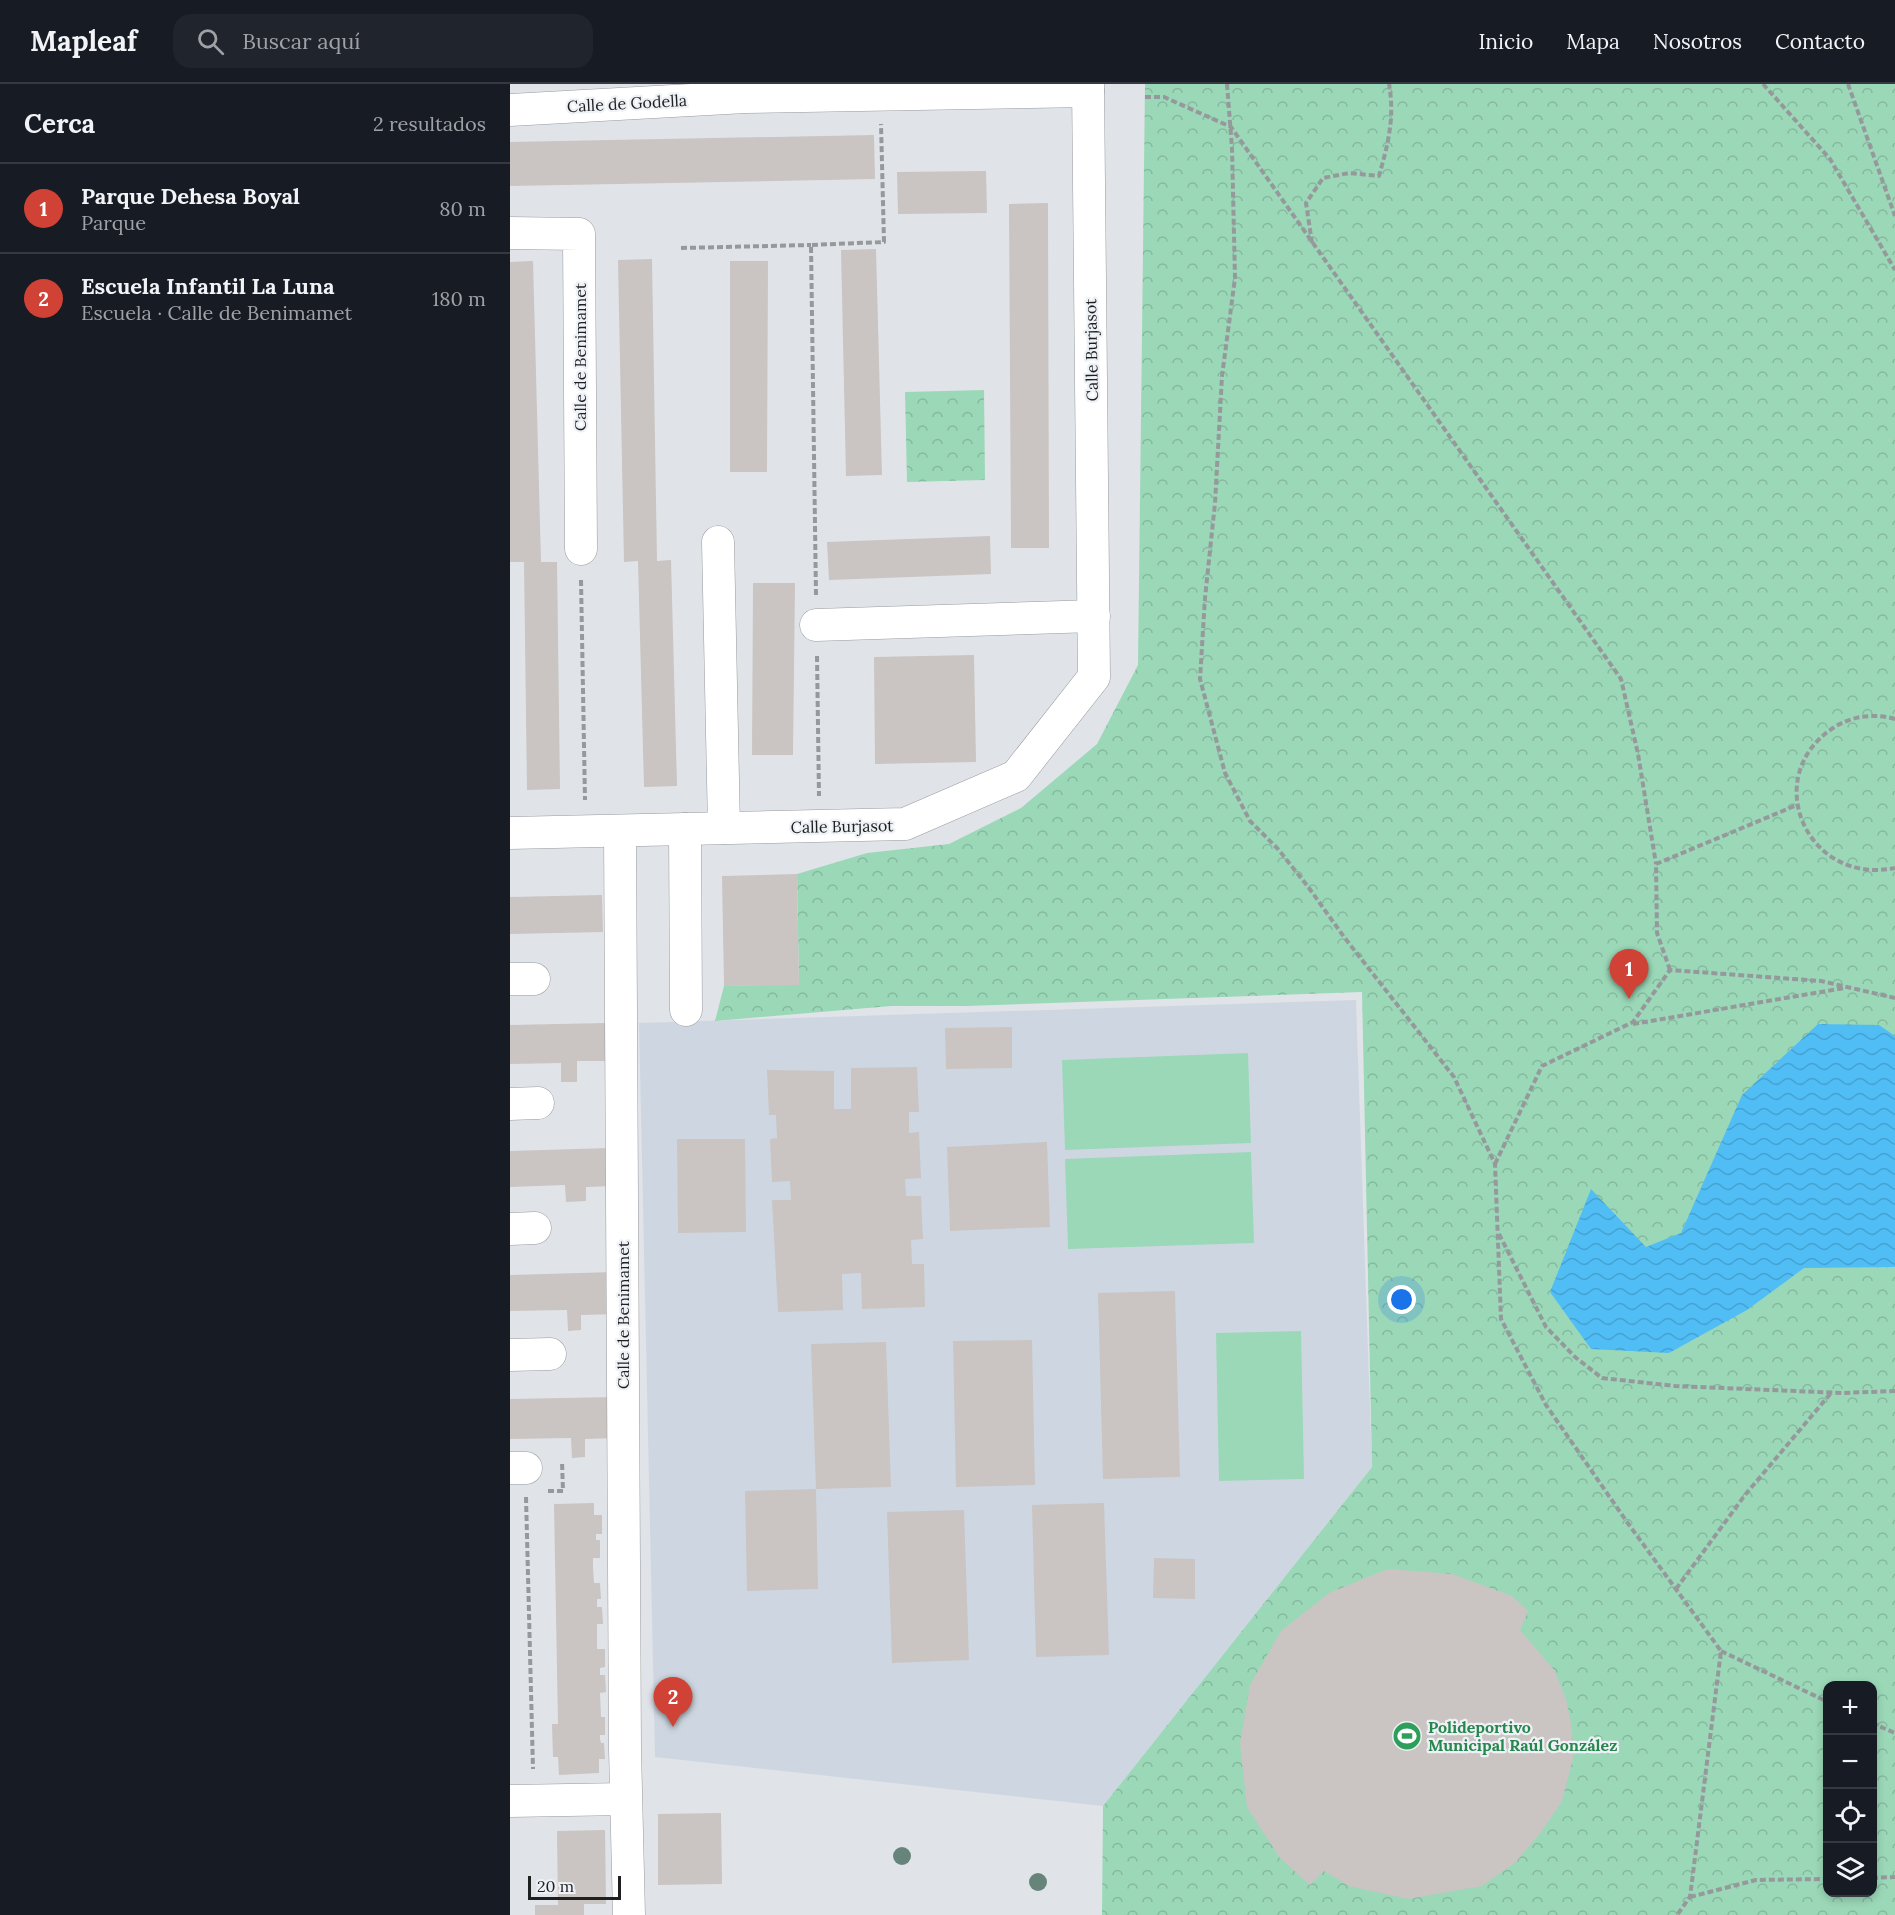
<!DOCTYPE html>
<html lang="es">
<meta charset="utf-8">
<style>
:root{--surface:#171b24;--page:#20242c;--text:#f1f3f6;--muted:#9ea1a6;--line:#363941;--accent:#cf4235}
body{margin:0;font-family:Lora,serif;background:var(--page);color:var(--text)}
.controls{position:absolute;right:18px;bottom:18px;display:grid;overflow:hidden;border-radius:12px;box-shadow:0 3px 9px #0003}
.controls button{width:54px;height:54px;display:grid;place-items:center;padding:0;border:0;border-bottom:2px solid var(--line);background:var(--surface);color:var(--text);font:30px sans-serif}
.scale{position:absolute;left:18px;bottom:15px;width:93px;box-sizing:border-box;padding-left:6px;border:3px solid #1e1f21;border-top:0;font-size:16px;line-height:21px;white-space:nowrap;color:#1e1f21;-webkit-text-stroke:4px #eef1f5;paint-order:stroke}
.you{position:absolute;left:892px;top:1216px;width:21px;height:21px;margin:-15px;border:4px solid #fff;border-radius:50%;background:#1a73e8;box-shadow:0 0 0 9px #1a73e833}
.badge{display:grid;place-items:center;width:39px;height:39px;border-radius:50%;background:var(--accent);color:#fff;font-size:20px;font-weight:700}
.pin{position:absolute;translate:-50% -50px;filter:drop-shadow(0 2px 3px #0008)}
.pin::after{content:'';position:absolute;top:32px;width:21px;height:18px;background:inherit;clip-path:polygon(0 0,100% 0,50% 100%)}
.list{margin:0;padding:0;list-style:none}
h2{display:flex;justify-content:space-between;align-items:center;height:78px;margin:0;padding:0 24px;font-size:26px}
h2 small{font-size:20px;font-weight:400;color:var(--muted)}
.list li{display:grid;grid-template-columns:39px 1fr auto;gap:18px;align-items:center;box-sizing:border-box;height:90px;padding:0 24px;border-top:2px solid var(--line)}
.list b{display:block;font-size:22px;white-space:nowrap}
.list p{margin:0;font-size:20px;white-space:nowrap;color:var(--muted)}
.list em{font-size:20px;font-style:normal;color:var(--muted)}
.icon{flex:none;width:33px;height:33px;fill:none;stroke:currentColor;stroke-width:2;stroke-linecap:round;stroke-linejoin:round}
.map{position:relative;flex:none;width:1385px;height:1831px;overflow:hidden}
header{display:flex;align-items:center;gap:36px;box-sizing:border-box;height:84px;padding:0 30px;background:var(--surface);border-bottom:2px solid var(--line)}
header strong{font-size:28px}
nav{display:flex;gap:33px;margin-inline-start:auto;font-size:21px}
.search{width:420px;height:54px;background:var(--page);display:flex;align-items:center;gap:15px;box-sizing:border-box;padding:0 21px;border-radius:18px;color:var(--muted);font-size:22px}
main{display:flex}
aside{flex:1;background:var(--surface)}
.map>svg:first-child{display:block}
</style>
<header>
<strong>Mapleaf</strong>
<div class="search"><svg class="icon" aria-label="search" viewBox="0 0 24 24"><circle cx="10" cy="10" r="6"/><path d="M15 15l6 6"/></svg>Buscar aquí</div>
<nav><a>Inicio</a><a>Mapa</a><a>Nosotros</a><a>Contacto</a></nav>
</header>
<main>
<aside>
<h2>Cerca<small>2 resultados</small></h2>
<ul class="list">
<li><span class="badge">1</span><div><b>Parque Dehesa Boyal</b><p>Parque</p></div><em>80 m</em></li>
<li><span class="badge">2</span><div><b>Escuela Infantil La Luna</b><p>Escuela · Calle de Benimamet</p></div><em>180 m</em></li>
</ul>
</aside>
<div class="map">
<svg width="1385" height="1831" viewBox="0 0 1385 1831">
<defs>
<pattern id="forest-crowns" width="20" height="18" patternUnits="userSpaceOnUse" patternTransform="scale(1.5)"><rect width="20" height="18" fill="#9bd8b8"/><path d="M2 6a3 3 0 1 1 6 0M12 15a3 3 0 1 1 6 0" fill="none" stroke="#85b99e"/></pattern>
<pattern id="water-waves" width="16" height="10" patternUnits="userSpaceOnUse" patternTransform="scale(1.5)"><rect width="16" height="10" fill="#50bdf5"/><path d="M0 5q4-4 8 0t8 0" fill="none" stroke="#45a2d2"/></pattern>
</defs>
<rect width="100%" height="100%" fill="#e0e4e8"/>
<polygon fill="#ced7e1" points="846,916 862,1383 593,1722 145,1673 129,939"/>
<g fill="url(#forest-crowns)" fill-rule="evenodd">
<path d="M 635,0 L 1385,0 L 1385,1831 L 592,1831 L 593,1722 L 862,1383 L 852,908 L 456,922 L 381,922 L 205,937 L 214,902 L 289,900 L 287,790 L 357,769 L 439,760 L 511,724 L 587,660 L 628,581 ZM 1318,1602 L 1362,1602 L 1362,1808 L 1318,1808 Z"/>
<polygon points="474,306 475,396 397,398 395,308"/>
</g>
<g fill="#9bd8b8">
<polygon points="738,969 741,1059 555,1066 552,976"/>
<polygon points="741,1068 744,1159 558,1165 555,1075"/>
<polygon points="791,1247 794,1395 709,1397 706,1249"/>
</g>
<polygon fill="url(#water-waves)" points="1308,940 1369,941 1385,952 1385,1183 1294,1184 1237,1226 1159,1269 1081,1265 1040,1208 1081,1105 1136,1163 1171,1149 1232,1011"/>
<g fill="#cac4c3">
<polygon points="364,51 365,95 0,102 0,58"/>
<polygon points="476,87 477,129 388,130 387,88"/>
<polygon points="538,119 539,464 501,464 499,120"/>
<polygon points="366,165 372,391 336,392 331,166"/>
<polygon points="142,175 147,477 161,476 167,702 134,703 128,477 114,478 108,176"/>
<polygon points="23,177 31,478 47,478 50,705 17,706 14,478 0,478 0,178"/>
<polygon points="220,177 258,177 257,388 220,388"/>
<polygon points="480,452 481,490 319,496 317,458"/>
<polygon points="243,499 285,499 283,671 242,671"/>
<polygon points="464,571 466,678 365,680 364,573"/>
<polygon points="287,790 289,901 214,902 212,792"/>
<polygon points="92,811 93,848 0,850 0,813"/>
<polygon points="96,939 97,977 67,977 67,998 51,998 51,979 0,980 0,941"/>
<polygon points="502,943 502,984 436,985 435,944"/>
<polygon points="407,983 409,1028 399,1028 399,1049 409,1048 411,1094 395,1095 396,1112 411,1112 413,1155 401,1156 402,1180 414,1180 415,1223 352,1225 351,1189 332,1190 333,1226 268,1228 262,1116 281,1116 280,1097 262,1098 260,1055 267,1054 266,1031 259,1031 257,986 324,987 324,1025 341,1025 341,984"/>
<polygon points="167,1055 235,1055 236,1148 168,1149"/>
<polygon points="537,1058 540,1143 440,1147 437,1063"/>
<polygon points="100,1064 101,1102 76,1103 76,1117 56,1118 55,1101 0,1103 0,1067"/>
<polygon points="105,1188 107,1230 71,1231 71,1246 58,1247 57,1226 0,1227 0,1191"/>
<polygon points="665,1207 670,1393 593,1395 588,1209"/>
<polygon points="522,1256 525,1401 446,1403 443,1257"/>
<polygon points="376,1258 381,1403 306,1405 308,1505 237,1507 235,1407 306,1405 301,1260"/>
<polygon points="107,1313 108,1354 75,1355 75,1373 62,1374 61,1354 0,1355 0,1315"/>
<polygon points="84,1419 84,1431 92,1431 92,1450 86,1450 86,1456 90,1456 90,1474 83,1474 83,1483 84,1499 90,1499 91,1515 87,1515 87,1523 92,1523 93,1540 87,1540 87,1565 95,1565 95,1583 90,1584 90,1591 95,1591 96,1608 90,1609 91,1633 95,1633 95,1651 90,1651 90,1655 91,1659 94,1659 95,1675 89,1675 89,1689 49,1691 48,1673 43,1673 42,1640 48,1640 44,1420"/>
<polygon points="594,1419 599,1571 526,1573 522,1421"/>
<polygon points="454,1426 459,1576 382,1579 377,1428"/>
<polygon points="644,1474 685,1475 685,1515 643,1514"/>
<polygon points="878,1485 942,1490 1002,1512 1018,1527 1010,1546 1045,1587 1056,1615 1062,1645 1063,1675 1052,1717 1032,1747 1006,1778 972,1802 898,1815 839,1802 814,1787 800,1801 770,1774 737,1723 730,1659 740,1601 771,1547 819,1509"/>
<polygon points="211,1729 212,1800 148,1801 148,1730"/>
<polygon points="95,1746 96,1820 74,1820 74,1831 25,1831 25,1821 48,1821 47,1747"/>
</g>
<g fill="none" stroke-linecap="round" stroke-linejoin="round">
<g stroke="#979a9e" stroke-width="33">
<g id="minor">
<polyline points="0,26 235,13 578,7"/>
<polyline points="0,149 69,150 71,465"/>
<polyline points="208,458 214,744"/>
<polyline points="306,541 584,532"/>
<polyline points="175,745 176,926"/>
<polyline points="110,747 115,1665 119,1831"/>
<polyline points="0,749 395,740 506,692 584,593 578,0"/>
<polyline points="0,895 24,895"/>
<polyline points="0,1020 28,1019"/>
<polyline points="0,1145 25,1144"/>
<polyline points="0,1271 40,1270"/>
<polyline points="0,1384 16,1384"/>
<polyline points="0,1717 115,1715"/>
</g>
</g>
<g stroke="#96999c" stroke-width="4" stroke-dasharray="6 3" stroke-linecap="butt">
<polyline points="717,0 722,64 725,194 712,292 705,419 695,514 690,595 715,689 740,737 768,765 799,804 834,853 944,993 985,1080 991,1235 1036,1321 1117,1438 1211,1567 1180,1813 1167,1831"/>
<polyline points="1253,0 1320,75 1385,186"/>
<polyline points="1338,0 1385,132"/>
<polyline points="635,13 654,13 721,43 1111,595 1128,670 1146,780"/>
<path d="M 802,159 L 796,119 L 813,94 L 839,89 L 869,92 C 878,60 885,34 879,0"/>
<polyline points="171,164 301,161"/>
<polyline points="71,496 75,716"/>
<polyline points="306,511 301,161 374,158 371,40"/>
<polyline points="307,572 309,712"/>
<path d="M 1385,635 C 1364,629 1341,632 1323,644 C 1249,693 1297,802 1385,784"/>
<polyline points="1160,886 1147,849 1146,780 1287,721"/>
<polyline points="1123,940 1334,904"/>
<polyline points="985,1080 1032,982 1123,938 1160,886 1311,897 1385,914"/>
<polyline points="989,1150 1036,1243 1065,1273 1092,1294 1165,1302 1332,1309 1385,1307"/>
<polyline points="38,1407 53,1407 52,1377"/>
<polyline points="16,1413 23,1685"/>
<polyline points="1166,1505 1235,1411 1321,1309"/>
<polyline points="1211,1567 1318,1618"/>
<polyline points="1362,1639 1385,1649"/>
<polyline points="1362,1794 1385,1793"/>
<polyline points="1180,1813 1246,1796 1318,1795"/>
</g>
<use href="#minor" stroke="#fff" stroke-width="32"/>
</g>
<g fill="#67847b">
<circle cx="392" cy="1772" r="9"/>
<circle cx="528" cy="1798" r="9"/>
</g>
<defs>
<g id="stadium-disc" transform="scale(1.5)"><circle r="9.5" fill="#2e9e5b" stroke="#eef1f5"/><path d="M0-5a6.5 5 0 1 0 0 10a6.5 5 0 1 0 0-10ZM-3.5-1.8h7v3.6h-7Z" fill="#fff"/></g>
</defs>
<g fill-rule="evenodd">
<use href="#stadium-disc" x="897" y="1652"/>
</g>
<g text-anchor="middle" dominant-baseline="central" stroke-width="4.5" stroke-linejoin="round" paint-order="stroke">
<g font-size="16" fill="#1e1f21" stroke="#eef1f5">
<text transform="translate(117 19) rotate(-3)">Calle de Godella</text>
<text transform="translate(581 266) rotate(-91)">Calle Burjasot</text>
<text transform="translate(70 273) rotate(-90)">Calle de Benimamet</text>
<text transform="translate(332 742) rotate(-1)">Calle Burjasot</text>
<text transform="translate(113 1231) rotate(-90)">Calle de Benimamet</text>
</g>
<g font-size="16" font-weight="bold" fill="#27864d" stroke="#eef1f5" text-anchor="start">
<text x="918" y="1643">Polideportivo<tspan x="918" dy="18">Municipal Raúl González</tspan></text>
</g>
</g>
</svg>
<div class="controls">
<button>+</button>
<button>−</button>
<button><svg class="icon" aria-label="locate" viewBox="0 0 24 24"><circle cx="12" cy="12" r="6"/><path d="M12 2v4M12 18v4M2 12h4M18 12h4"/></svg></button>
<button><svg class="icon" aria-label="layers" viewBox="0 0 24 24"><path d="M12 4l9 5-9 5-9-5zM3 14l9 5 9-5"/></svg></button>
</div>
<div class="scale">20 m</div>
<div class="you"></div>
<div class="pin badge" style="left:1119px;top:915px">1</div>
<div class="pin badge" style="left:163px;top:1643px">2</div>
</div>
</main>
